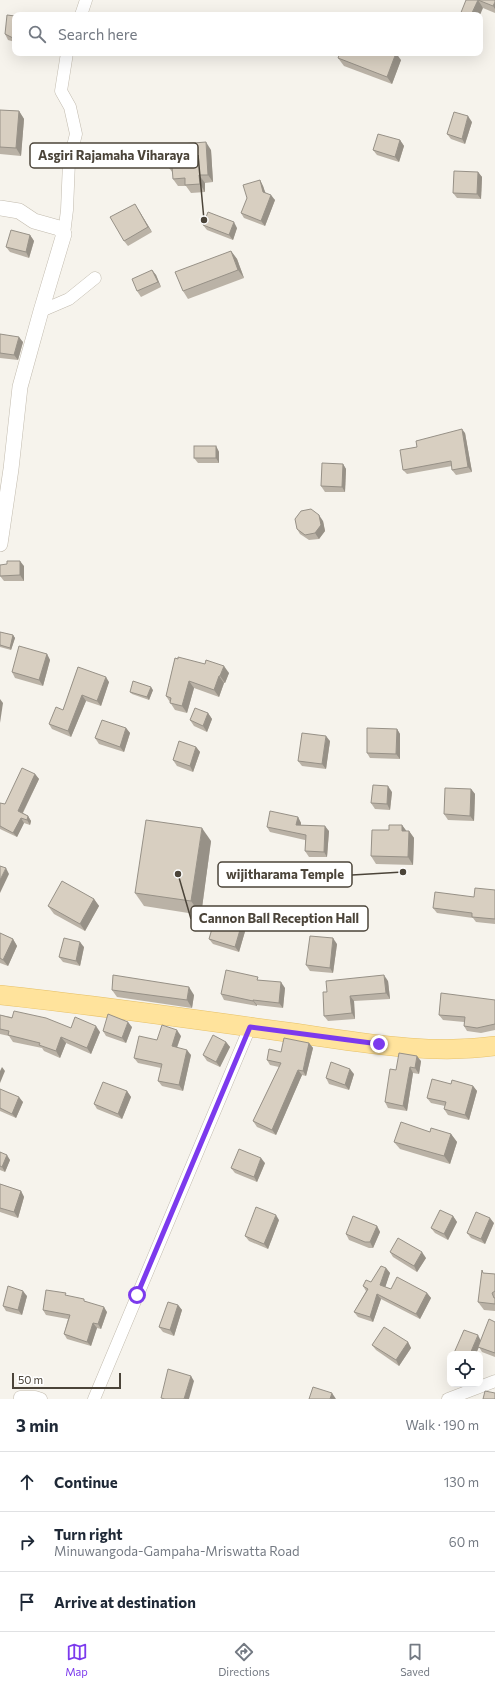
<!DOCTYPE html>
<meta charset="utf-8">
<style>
:root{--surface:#fff;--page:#f2f2f3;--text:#1f2937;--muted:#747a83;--line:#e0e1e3;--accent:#7c3aed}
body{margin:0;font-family:Commissioner,sans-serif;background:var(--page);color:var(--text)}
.controls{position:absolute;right:12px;bottom:12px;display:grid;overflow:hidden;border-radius:8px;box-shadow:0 4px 16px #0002}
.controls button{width:36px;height:36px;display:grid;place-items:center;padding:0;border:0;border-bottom:1px solid var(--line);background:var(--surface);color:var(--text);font:20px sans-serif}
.scale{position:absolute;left:12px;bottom:10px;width:109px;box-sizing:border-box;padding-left:4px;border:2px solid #4b4439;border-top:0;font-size:11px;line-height:14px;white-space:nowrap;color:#4b4439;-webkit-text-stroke:3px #fff;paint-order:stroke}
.stop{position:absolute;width:12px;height:12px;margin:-9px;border:3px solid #7c3aed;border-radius:50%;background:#fff}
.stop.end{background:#7c3aed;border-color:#fff;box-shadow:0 1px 4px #0008}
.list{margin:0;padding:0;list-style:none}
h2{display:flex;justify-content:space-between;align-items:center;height:52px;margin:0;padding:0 16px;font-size:17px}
h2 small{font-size:13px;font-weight:400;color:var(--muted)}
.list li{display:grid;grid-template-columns:26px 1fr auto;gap:12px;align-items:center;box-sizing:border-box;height:60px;padding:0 16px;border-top:1px solid var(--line)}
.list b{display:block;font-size:15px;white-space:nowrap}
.list p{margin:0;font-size:13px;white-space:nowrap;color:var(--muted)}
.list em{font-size:13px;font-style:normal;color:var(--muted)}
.icon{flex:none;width:22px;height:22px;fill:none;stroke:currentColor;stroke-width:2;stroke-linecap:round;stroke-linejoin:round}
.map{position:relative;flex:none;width:495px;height:1399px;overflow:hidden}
.search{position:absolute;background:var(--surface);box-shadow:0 4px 16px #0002;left:12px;right:12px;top:12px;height:44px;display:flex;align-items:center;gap:10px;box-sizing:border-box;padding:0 14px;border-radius:8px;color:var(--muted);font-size:15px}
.sheet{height:232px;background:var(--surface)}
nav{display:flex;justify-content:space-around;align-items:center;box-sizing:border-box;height:56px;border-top:1px solid var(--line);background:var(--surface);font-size:11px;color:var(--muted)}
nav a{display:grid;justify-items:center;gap:2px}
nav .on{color:var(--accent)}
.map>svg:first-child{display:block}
</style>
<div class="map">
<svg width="495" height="1399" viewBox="0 0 495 1399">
<rect width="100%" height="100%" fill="#f6f3ec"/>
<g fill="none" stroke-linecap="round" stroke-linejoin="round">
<g stroke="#c2bbae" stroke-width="13">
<g id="minor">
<polyline points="81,15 86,0"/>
<polyline points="64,234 67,210 69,162 76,134 70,107 61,91 67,53"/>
<polyline points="41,311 69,299 95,278"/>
<polyline points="20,1399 20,1397 35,1397 41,1399"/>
<polyline points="94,1399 250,1027"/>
<polyline points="448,1399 495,1381"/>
</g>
</g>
<g stroke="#c2bbae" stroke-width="16">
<polyline id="tertiary" points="0,208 19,211 34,221 59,228 64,234 41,311 20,387 11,469 0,544"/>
</g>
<g stroke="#e6c16a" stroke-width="20">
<path id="primary" d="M 0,995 C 93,1005 186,1018 279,1031 C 349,1040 425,1056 495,1046"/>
</g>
<use href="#minor" stroke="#fff" stroke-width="12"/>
<use href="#tertiary" stroke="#fff" stroke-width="15"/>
<use href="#primary" stroke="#ffe39c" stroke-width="19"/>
</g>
<g fill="#bab2a6">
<polygon points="466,0 495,0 495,13 483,8"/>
<polygon points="15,16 15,42 8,40 5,34"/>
<polygon points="338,58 401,60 392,84 344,66"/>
<polygon points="0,110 19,111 24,119 21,156 0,154"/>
<polygon points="472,122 465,144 451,139 447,134"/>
<polygon points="400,140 404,146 399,162 377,155 373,150"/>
<polygon points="211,150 213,182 205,183 205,192 191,193 186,186 178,186 173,179 173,173 169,168"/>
<polygon points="478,172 482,177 481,199 457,198 453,193"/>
<polygon points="260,180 263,186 265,193 275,200 265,226 244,218 241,213"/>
<polygon points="138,209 152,232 128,246 124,241"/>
<polygon points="203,225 237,228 233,240 207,230"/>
<polygon points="30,235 34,241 29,258 10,252 6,247"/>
<polygon points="231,251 237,259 244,278 188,299 183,291"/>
<polygon points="152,270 156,275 161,287 141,297 137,291"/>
<polygon points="0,334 23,342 18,360 0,358"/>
<polygon points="465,433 472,472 456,475 452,470 452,466 407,474 403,470 417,447"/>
<polygon points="216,446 219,452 219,463 198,463 194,458"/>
<polygon points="343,464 346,469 345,492 325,492 321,486"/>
<polygon points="323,521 325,531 319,539 309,540 300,534 297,529"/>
<polygon points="24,566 24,581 4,581 0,576"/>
<polygon points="0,632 13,635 15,638 11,650 0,647"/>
<polygon points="47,654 50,660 43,686 15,678 12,672"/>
<polygon points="175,658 229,673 225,683 224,683 219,697 194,688 187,713 175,710 166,696"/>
<polygon points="78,667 109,682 101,706 86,701 71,737 52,729 49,724 63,710"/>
<polygon points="153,690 149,700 132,694 130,692"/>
<polygon points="208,713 212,719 207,732 194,726 190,720"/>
<polygon points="126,728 130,733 124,752 99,744 95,738"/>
<polygon points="397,729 400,734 400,759 370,758 367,753"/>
<polygon points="330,741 326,769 302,766 298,761"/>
<polygon points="196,747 200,752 193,772 177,766 173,760"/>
<polygon points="35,774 39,779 23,813 28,816 31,821 30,825 24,823 17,837 0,829 0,803 5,804"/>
<polygon points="471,789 475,794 474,821 448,820 444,814"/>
<polygon points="392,792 390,810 375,809 371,803"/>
<polygon points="298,817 301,823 301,825 329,831 327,857 309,857 305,851 305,840 270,832 267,827"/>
<polygon points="402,825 406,831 409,831 414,838 413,865 376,864 371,856 389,830"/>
<polygon points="211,841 201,915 144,906 135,893"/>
<polygon points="495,890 495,924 476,922 473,918 437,913 433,908 474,897"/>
<polygon points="94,899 99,906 85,931 54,914 48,906"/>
<polygon points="246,928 239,952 213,944 209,939"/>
<polygon points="0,933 13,939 17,946 8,966 0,963"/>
<polygon points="337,944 333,973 310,971 306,965"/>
<polygon points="84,947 80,966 63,962 59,957"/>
<polygon points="260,980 285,988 283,1008 257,1005 257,1006 224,1000 221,994"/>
<polygon points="388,981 390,999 354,1001 355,1019 328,1021 324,1016 327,992"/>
<polygon points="112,990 194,995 192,1008 117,997"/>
<polygon points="495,1000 495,1030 481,1033 467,1031 464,1026 464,1022 443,1020 439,1015"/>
<polygon points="0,1015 71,1028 100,1032 91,1054 66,1043 60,1058 44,1051 42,1048 13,1042 9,1036 0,1034"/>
<polygon points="132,1027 126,1043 106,1036 103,1031"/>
<polygon points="181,1036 177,1048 191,1055 183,1091 162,1086 158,1081 161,1068 138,1063 134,1058 157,1040"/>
<polygon points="226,1042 230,1047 220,1067 207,1061 203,1055"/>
<polygon points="309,1043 313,1048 306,1076 302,1075 276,1135 257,1127 253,1121 279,1067 270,1065 267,1060 281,1052"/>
<polygon points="421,1061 419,1074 413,1073 407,1111 388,1108 385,1102 396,1070"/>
<polygon points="354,1074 349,1090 329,1084 326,1078"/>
<polygon points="473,1086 477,1091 469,1120 448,1115 444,1109 445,1106 431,1103 427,1098"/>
<polygon points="0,1089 23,1102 16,1118 0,1111"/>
<polygon points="127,1091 131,1097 122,1119 97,1109 94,1104"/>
<polygon points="430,1132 451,1134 457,1142 450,1164 400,1149 394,1142"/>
<polygon points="0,1152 10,1160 5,1172 0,1170"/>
<polygon points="265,1163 257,1182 235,1173 231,1168"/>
<polygon points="0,1184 21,1191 24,1197 18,1218 0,1212"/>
<polygon points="453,1216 457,1222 448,1240 435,1233 431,1228"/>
<polygon points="279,1220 268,1249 249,1241 245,1236"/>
<polygon points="494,1223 485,1244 471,1238 467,1233"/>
<polygon points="377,1226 380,1232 373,1248 369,1248 349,1240 346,1234"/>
<polygon points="390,1252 426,1258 417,1272 393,1257"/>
<polygon points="386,1268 390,1273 385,1287 391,1289 427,1293 431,1298 420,1319 381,1299 373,1322 358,1317 354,1312 366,1291 363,1286 371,1282"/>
<polygon points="484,1273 495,1274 495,1311 484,1310 478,1302"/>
<polygon points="27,1296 22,1315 6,1311 3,1306"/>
<polygon points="68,1296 86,1302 107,1312 101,1329 97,1328 91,1346 67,1339 64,1334 68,1319 46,1315 43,1310"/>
<polygon points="178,1305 182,1310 174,1336 163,1332 159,1327"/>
<polygon points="495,1322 495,1357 482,1352 479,1347 476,1354 455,1354 454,1353 481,1340"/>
<polygon points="408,1342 411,1348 399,1366 376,1350 372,1345"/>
</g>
<g fill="#979187">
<polygon points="478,0 483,8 480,15 471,15"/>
<polygon points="495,2 495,9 493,6"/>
<polygon points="396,53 401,60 392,84 387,77"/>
<polygon points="19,111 24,119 21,156 16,148"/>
<polygon points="468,116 472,122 465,144 462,139"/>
<polygon points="400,140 404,146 399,162 395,157"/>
<polygon points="206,142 211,150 213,182 208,175"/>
<polygon points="478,172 482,177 481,199 477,194"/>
<polygon points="199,175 205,183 205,192 200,184"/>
<polygon points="260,180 263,186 267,197 263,192"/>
<polygon points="271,195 275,200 265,226 261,221"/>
<polygon points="135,204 138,209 152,232 148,227"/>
<polygon points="234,222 237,228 233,240 229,235"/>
<polygon points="30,235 34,241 29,258 26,252"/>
<polygon points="231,251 237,259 244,278 238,270"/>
<polygon points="152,270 156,275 161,287 158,282"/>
<polygon points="19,337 23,342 18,360 14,355"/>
<polygon points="462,429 465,433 472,472 468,467"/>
<polygon points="216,446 219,452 219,463 216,458"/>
<polygon points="343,464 346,469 345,492 342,487"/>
<polygon points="319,515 323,521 325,531 319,539 315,533"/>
<polygon points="20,561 24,566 24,581 20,575"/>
<polygon points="13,635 15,638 11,650 10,648"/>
<polygon points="47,654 50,660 43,686 39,680"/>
<polygon points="224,666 229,673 225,683 220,676"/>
<polygon points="219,676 224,683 219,697 214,690"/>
<polygon points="106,677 109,682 101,706 97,701"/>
<polygon points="189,681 194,688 187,713 182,706"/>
<polygon points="151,687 153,690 149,700 147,697"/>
<polygon points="82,695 86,701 71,737 68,731"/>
<polygon points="0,699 3,703 0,723"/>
<polygon points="208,713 212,719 207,732 203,726"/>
<polygon points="126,728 130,733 124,752 120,747"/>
<polygon points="397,729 400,734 400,759 396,754"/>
<polygon points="326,736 330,741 326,769 322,764"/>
<polygon points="196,747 200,752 193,772 190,766"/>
<polygon points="35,774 39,779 21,816 18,811"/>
<polygon points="388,786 392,792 390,810 387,804"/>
<polygon points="471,789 475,794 474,821 470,816"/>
<polygon points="28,816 31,821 30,825 27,820"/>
<polygon points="298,817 301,823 300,830 296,825"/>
<polygon points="21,818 24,823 17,837 13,833"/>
<polygon points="402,825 408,833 402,831"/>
<polygon points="325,826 329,831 327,857 324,852"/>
<polygon points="202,828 211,841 201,915 191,901"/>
<polygon points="409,831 414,838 413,865 408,857"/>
<polygon points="6,868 9,874 0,893 0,880"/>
<polygon points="94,899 99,906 85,931 80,924"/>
<polygon points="242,923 246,928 239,952 235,947"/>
<polygon points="333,938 337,944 333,973 330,968"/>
<polygon points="13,939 17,946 8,966 3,960"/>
<polygon points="80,942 84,947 80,966 76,961"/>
<polygon points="384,975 388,981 390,999 386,993"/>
<polygon points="281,982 285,988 283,1008 279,1003"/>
<polygon points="189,987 194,995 192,1008 187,1000"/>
<polygon points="350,996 354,1001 355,1019 352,1013"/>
<polygon points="253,1000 257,1005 257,1006 253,1001"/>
<polygon points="128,1022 132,1027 126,1043 122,1038"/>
<polygon points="96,1026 100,1032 91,1054 87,1048"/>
<polygon points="177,1030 181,1036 175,1052 172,1046"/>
<polygon points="61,1037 66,1043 60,1058 56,1051"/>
<polygon points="226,1042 230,1047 220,1067 216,1062"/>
<polygon points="309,1043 313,1048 306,1076 303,1071"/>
<polygon points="187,1050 191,1055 183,1091 179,1085"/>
<polygon points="417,1056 421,1061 419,1074 415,1068"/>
<polygon points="2,1067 5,1071 0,1083 0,1071"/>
<polygon points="410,1067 413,1073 407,1111 403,1106"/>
<polygon points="350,1069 354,1074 349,1090 345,1085"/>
<polygon points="298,1070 302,1075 276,1135 272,1130"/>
<polygon points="473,1086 477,1091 469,1120 465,1115"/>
<polygon points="127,1091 131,1097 122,1119 118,1114"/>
<polygon points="19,1097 23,1102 16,1118 12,1114"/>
<polygon points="451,1134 457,1142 450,1164 444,1156"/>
<polygon points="7,1155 10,1160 5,1172 2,1167"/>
<polygon points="261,1158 265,1163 257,1182 254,1177"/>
<polygon points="21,1191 24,1197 18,1218 14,1212"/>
<polygon points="276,1215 279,1220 268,1249 264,1244"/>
<polygon points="453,1216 457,1222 448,1240 444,1234"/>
<polygon points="490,1218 494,1223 485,1244 481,1239"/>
<polygon points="377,1226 380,1232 373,1248 370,1242"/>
<polygon points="422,1252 426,1258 417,1272 414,1266"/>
<polygon points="386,1268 390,1273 384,1291 380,1285"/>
<polygon points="23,1291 27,1296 22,1315 18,1310"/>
<polygon points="427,1293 431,1298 420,1319 416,1314"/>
<polygon points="377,1294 381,1299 373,1322 370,1317"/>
<polygon points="178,1305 182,1310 174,1336 170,1330"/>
<polygon points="104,1307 107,1312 101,1329 98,1324"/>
<polygon points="93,1323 97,1328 91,1346 87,1342"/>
<polygon points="478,1335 481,1341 476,1354 470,1354"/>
<polygon points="408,1342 411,1348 399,1366 396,1360"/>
<polygon points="191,1376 194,1381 189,1399 184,1399"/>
<polygon points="332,1393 336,1399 330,1399"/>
</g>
<g fill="#d8cfc1" stroke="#979187">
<polygon points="466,0 495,0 495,2 493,6 478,0 471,15 460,15"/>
<polygon points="7,15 15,16 15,39 5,34"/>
<polygon points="340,53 396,53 387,77 338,58"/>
<polygon points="0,110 19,111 16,148 0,147"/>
<polygon points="454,112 468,116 462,139 447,134"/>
<polygon points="378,134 400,140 395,157 373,150"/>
<polygon points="206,142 208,175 199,175 200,184 185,185 185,178 173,179 172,167 169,168 168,145"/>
<polygon points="454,171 478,172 477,194 453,193"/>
<polygon points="260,180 263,192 271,195 261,221 241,213 247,198 243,185"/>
<polygon points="135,204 148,227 124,241 110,217"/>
<polygon points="208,212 234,222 229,235 203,225"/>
<polygon points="11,230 30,235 26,252 6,247"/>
<polygon points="231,251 238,270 183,291 175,272"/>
<polygon points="152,270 158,282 137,291 132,279"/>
<polygon points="0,334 19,337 14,355 0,353"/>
<polygon points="462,429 468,467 452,470 451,461 403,470 400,450 417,447 416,441"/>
<rect x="194" y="446" width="22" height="12"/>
<polygon points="322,463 343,464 342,487 321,486"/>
<polygon points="311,509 319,515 321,525 315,533 305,535 297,529 295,519 301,511"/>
<polygon points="7,561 20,561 20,575 0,576 0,565 7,564"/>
<polygon points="0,632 13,635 10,648 0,645"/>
<polygon points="19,646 47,654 39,680 12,672"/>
<polygon points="178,657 205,664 206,660 224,666 220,676 219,676 214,690 189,681 182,706 170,703 171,698 166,696 175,658 178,659"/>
<polygon points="78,667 106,677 97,701 82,695 68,731 49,724 56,707 63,710"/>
<polygon points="133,681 151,687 147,697 130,692"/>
<polygon points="195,708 208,713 203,726 190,720"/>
<polygon points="102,720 126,728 120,747 95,738"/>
<polygon points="367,728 397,729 396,754 367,753"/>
<polygon points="302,733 326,736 322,764 298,761"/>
<polygon points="179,741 196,747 190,766 173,760"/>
<polygon points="22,768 35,774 18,811 28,816 27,820 21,818 13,833 0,826 0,803 5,804"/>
<polygon points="373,785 388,786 387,804 371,803"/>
<polygon points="445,788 471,789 470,816 444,814"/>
<polygon points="270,811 298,817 296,825 325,826 324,852 305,851 306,835 267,827"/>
<polygon points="146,820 202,828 191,901 135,893"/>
<polygon points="389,825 402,825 402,831 409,831 408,857 371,856 372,830 389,830"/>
<polygon points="0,866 6,868 0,880"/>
<polygon points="62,881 94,899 80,924 48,906"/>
<polygon points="475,888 495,890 495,919 472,917 472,913 433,908 435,892 474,897"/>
<polygon points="216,915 242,923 235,947 209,939"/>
<polygon points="0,933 13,939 3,960 0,958"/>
<polygon points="310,936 333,938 330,968 306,965"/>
<polygon points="64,938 80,942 76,961 59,957"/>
<polygon points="226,970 258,977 257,980 281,982 279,1003 253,1000 253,1001 221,994"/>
<polygon points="113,975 189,987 187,1000 112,990"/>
<polygon points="384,975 386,993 350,996 352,1013 324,1016 323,992 327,992 326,981"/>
<polygon points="441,993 495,1000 495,1024 477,1028 464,1026 465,1017 439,1015"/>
<polygon points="14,1011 46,1018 71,1028 75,1017 96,1026 87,1048 61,1037 56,1051 39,1045 40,1043 8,1035 9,1031 0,1029 0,1015 12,1018"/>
<polygon points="108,1014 128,1022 122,1038 103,1031"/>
<polygon points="162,1025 177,1030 172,1046 187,1050 179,1085 158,1081 162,1064 134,1058 139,1036 157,1040"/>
<polygon points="213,1035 226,1042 216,1062 203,1055"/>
<polygon points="284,1038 309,1043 303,1071 298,1070 272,1130 253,1121 281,1063 267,1060 269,1049 281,1052"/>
<polygon points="399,1053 417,1056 415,1068 410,1067 403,1106 385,1102 390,1069 396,1070"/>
<polygon points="331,1062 350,1069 345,1085 326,1078"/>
<polygon points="432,1079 451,1084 452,1080 473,1086 465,1115 444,1109 446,1102 427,1098"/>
<polygon points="103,1082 127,1091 118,1114 94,1104"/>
<polygon points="0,1089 19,1097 12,1114 0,1108"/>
<polygon points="401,1122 430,1132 431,1128 451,1134 444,1156 394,1142"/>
<polygon points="239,1149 261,1158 254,1177 231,1168"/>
<polygon points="0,1152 7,1155 2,1167 0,1166"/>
<polygon points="0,1184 21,1191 14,1212 0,1208"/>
<polygon points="256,1207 276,1215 264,1244 245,1236"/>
<polygon points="440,1210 453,1216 444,1234 431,1228"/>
<polygon points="476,1212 490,1218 481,1239 467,1233"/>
<polygon points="353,1216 377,1226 370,1242 365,1242 346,1234"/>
<polygon points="398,1238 422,1252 414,1266 390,1252"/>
<polygon points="381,1266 386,1268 380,1285 391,1289 397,1277 427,1293 416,1314 377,1294 370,1317 354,1312 368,1289 363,1286 366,1280 371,1282"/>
<polygon points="482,1270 483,1273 495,1274 495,1291 492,1293 494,1298 495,1298 495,1304 478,1302"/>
<polygon points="8,1286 23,1291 18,1310 3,1306"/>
<polygon points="46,1290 66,1293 65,1295 84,1299 84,1301 104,1307 98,1324 93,1323 87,1342 64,1334 70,1315 43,1310"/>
<polygon points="168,1302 178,1305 170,1330 159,1327"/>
<polygon points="489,1319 495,1322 495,1353 478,1347"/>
<polygon points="384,1327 408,1342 396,1360 372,1345"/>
<polygon points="464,1330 478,1335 470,1354 456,1354 454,1353"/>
<polygon points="168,1369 191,1376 184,1399 165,1399 161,1398"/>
<polygon points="313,1387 332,1393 330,1399 309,1399"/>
<polygon points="485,1391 495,1393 495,1399 483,1399"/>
</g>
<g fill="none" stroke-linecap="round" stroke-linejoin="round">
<polyline stroke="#7c3aed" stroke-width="5" points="137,1295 250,1027 379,1044"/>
</g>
<path fill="none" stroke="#4b4439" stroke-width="1.5" d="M204 220L198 155M403 872L352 875M178 874L191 919"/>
<g fill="#4b4439" stroke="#fff" stroke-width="1.5">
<circle cx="204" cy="220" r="4"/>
<circle cx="403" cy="872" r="4"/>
<circle cx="178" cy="874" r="4"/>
</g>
<g fill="#fff" stroke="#4b4439" stroke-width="1.5">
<rect x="30" y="143" width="168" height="25" rx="4"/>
<rect x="218" y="862" width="134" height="25" rx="4"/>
<rect x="191" y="906" width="177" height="25" rx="4"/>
</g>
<g font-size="13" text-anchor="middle" font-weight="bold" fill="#4b4439">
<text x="114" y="160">Asgiri Rajamaha Viharaya</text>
<text x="285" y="879">wijitharama Temple</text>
<text x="279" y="923">Cannon Ball Reception Hall</text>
</g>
</svg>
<div class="controls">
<button><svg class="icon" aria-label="locate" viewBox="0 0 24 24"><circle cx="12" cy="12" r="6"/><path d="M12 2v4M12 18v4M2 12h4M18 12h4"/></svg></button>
</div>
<div class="scale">50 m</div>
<div class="stop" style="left:137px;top:1295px"></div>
<div class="stop end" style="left:379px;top:1044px"></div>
<div class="search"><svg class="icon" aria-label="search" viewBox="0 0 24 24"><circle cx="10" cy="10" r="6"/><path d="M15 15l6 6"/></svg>Search here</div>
</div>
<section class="sheet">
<h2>3 min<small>Walk · 190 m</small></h2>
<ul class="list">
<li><svg class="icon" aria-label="ahead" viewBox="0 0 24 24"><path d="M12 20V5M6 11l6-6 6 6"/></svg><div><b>Continue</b></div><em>130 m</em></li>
<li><svg class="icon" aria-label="right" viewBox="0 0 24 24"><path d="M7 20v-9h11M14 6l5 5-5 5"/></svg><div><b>Turn right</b><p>Minuwangoda-Gampaha-Mriswatta Road</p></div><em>60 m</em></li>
<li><svg class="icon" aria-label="arrive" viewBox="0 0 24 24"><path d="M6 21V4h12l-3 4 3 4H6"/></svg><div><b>Arrive at destination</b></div></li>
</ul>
</section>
<nav>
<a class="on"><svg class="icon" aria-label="map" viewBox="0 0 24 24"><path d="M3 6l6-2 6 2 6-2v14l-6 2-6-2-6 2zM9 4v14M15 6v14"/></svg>Map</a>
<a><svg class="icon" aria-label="directions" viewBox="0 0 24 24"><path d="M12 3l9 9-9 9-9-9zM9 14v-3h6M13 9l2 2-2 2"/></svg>Directions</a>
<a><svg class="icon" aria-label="saved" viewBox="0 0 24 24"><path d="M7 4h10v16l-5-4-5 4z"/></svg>Saved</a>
</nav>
